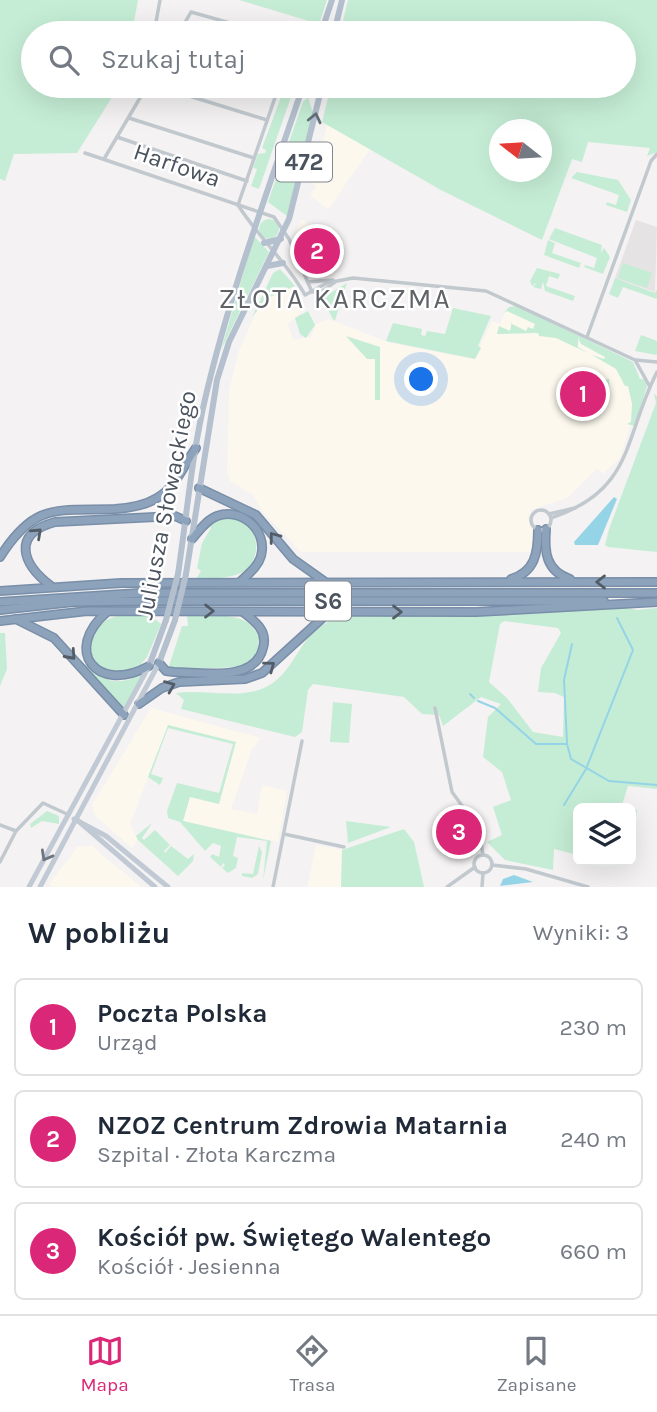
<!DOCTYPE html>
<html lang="pl">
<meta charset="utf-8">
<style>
:root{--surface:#fff;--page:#f2f2f3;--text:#1f2937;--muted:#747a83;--line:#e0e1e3;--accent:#db2777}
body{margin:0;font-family:Karla,sans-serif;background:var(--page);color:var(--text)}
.controls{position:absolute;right:21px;bottom:21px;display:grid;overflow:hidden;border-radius:10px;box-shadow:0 7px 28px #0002}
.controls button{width:63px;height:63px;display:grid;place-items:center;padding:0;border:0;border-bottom:2px solid var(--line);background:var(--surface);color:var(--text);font:35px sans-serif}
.compass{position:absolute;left:489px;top:119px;width:63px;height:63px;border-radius:50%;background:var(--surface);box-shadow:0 7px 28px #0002;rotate:287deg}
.you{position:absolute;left:422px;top:380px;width:24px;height:24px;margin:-18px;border:5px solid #fff;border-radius:50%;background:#1a73e8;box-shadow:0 0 0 10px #1a73e833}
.badge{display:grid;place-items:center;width:46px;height:46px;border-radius:50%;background:var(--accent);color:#fff;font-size:23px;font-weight:700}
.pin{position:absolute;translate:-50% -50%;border:4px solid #fff;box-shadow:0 2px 7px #0006}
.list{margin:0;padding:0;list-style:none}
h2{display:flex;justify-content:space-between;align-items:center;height:91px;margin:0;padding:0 28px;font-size:30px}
h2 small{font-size:23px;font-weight:400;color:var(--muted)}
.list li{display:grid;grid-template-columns:46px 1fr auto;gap:21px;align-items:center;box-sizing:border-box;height:98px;margin:0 14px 14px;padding:0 14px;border:2px solid var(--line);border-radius:10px}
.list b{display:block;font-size:26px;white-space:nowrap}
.list p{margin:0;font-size:23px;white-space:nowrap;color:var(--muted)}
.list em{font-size:23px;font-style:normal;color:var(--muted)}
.icon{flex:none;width:38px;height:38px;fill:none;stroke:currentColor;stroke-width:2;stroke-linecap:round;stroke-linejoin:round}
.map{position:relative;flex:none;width:657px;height:887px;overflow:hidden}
.search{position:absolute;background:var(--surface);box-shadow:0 7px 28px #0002;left:21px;right:21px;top:21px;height:77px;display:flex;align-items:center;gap:18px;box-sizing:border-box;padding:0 24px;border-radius:38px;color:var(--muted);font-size:26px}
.sheet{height:427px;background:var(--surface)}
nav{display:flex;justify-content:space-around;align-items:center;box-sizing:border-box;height:98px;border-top:2px solid var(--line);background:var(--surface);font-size:19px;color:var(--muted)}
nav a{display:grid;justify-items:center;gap:4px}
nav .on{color:var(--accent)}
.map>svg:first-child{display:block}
</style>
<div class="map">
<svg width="657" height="887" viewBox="0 0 657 887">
<rect width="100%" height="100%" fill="#f4f2f2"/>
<g fill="#fcf8ee">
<polygon points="327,124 370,149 328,210 310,195 316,187 313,183"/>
<polygon points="302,219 324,237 332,224 321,264 309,264 298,241 296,231"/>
<polygon points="281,287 292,289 304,310 288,324 293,340 311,337 316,324 329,319 390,343 474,359 492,321 500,324 506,310 599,352 617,363 641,393 620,458 603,474 597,469 567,498 531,510 528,519 535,535 534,552 301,552 262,511 253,495 230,481 227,470 229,390 239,350 261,302"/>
<polygon points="151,708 261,738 252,749 231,809 257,814 262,785 287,791 278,842 183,821 189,797 218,804 235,743 168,726 130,824 138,840 132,848 95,816 92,805"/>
<polygon points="316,845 342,850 341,887 307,887"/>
<polygon points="93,846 103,856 142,887 53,887 49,884 77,847"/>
</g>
<polygon fill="#e5e3e3" points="636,220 657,227 655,292 615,278"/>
<g fill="#c5edd5" fill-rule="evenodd">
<polygon points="0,0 138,0 132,33 33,33 33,86 119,86 77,153 14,154 5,181 0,179"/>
<polygon points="239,0 327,0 319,24"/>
<path d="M 348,0 L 657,0 L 657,152 L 647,156 L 650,148 L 588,142 L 582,162 L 572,159 L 542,240 L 441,190 L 322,122 L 330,90 L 328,86 L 624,86 L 624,33 L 340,33 ZM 500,130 L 542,130 L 542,172 L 500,172 Z"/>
<polygon points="280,88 288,90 291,97 259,189 251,186 257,169 253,168 258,154 265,153 266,150 262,148 281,97 278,95"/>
<polygon points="308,97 313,113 287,216 268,202 303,102"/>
<polygon points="577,172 618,180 631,200 627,212 606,205 607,202 616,205 619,195 571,178"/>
<circle cx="269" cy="229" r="10"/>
<polygon points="555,228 602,245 601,253 604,248 610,257 603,274 584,267 585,265 594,268 597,258 549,239"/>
<polygon points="254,236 269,252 221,350 254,237"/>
<polygon points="548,240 555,243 552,253 581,263 579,268 544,255"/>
<polygon points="623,263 652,273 647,288 618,278"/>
<polygon points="537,268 560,274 558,279 549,276 546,286 575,296 573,301 545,291 543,282 541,289 533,287 537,282 532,286 530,281"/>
<polygon points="280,269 295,286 266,299 252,317 273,273"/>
<polygon points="615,278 655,293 657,289 657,299 623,287 618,298 609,294"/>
<polygon points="347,283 335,320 334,321 322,298"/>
<polygon points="517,306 633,362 640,379 644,379 647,386 635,426 627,424 631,422 632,404 628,386 625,386 616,369 592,355 604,359 605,357 581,344 578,337 578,347 588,353 556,338 539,336 538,333 497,334 499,326 510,331 512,321 512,324 526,331 528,327 533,329 535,324 507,311 504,313 509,307"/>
<polygon points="453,308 491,316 478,346 481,348 475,359 386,341 393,323 422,329 421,335 425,336 427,331 445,334"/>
<polygon points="308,311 315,325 306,338 300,334 295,318"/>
<polygon points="641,335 657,341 657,355 635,351"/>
<polygon points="346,336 380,347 380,400 375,400 375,359 367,359"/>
<polygon points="609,379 610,398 598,399 598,380"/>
<polygon points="654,394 657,396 657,552 608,547 605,545 609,529 656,403"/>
<path d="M 223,517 C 232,518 243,518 249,525 C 260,539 259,564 241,573 C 228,579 210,578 196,579 L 201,571 L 197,568 L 202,543 L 211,528 L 208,525 Z"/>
<path d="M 624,607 L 637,610 L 657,608 L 657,789 L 628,786 L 622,805 L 637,810 L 631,856 L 631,808 L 578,808 L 578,855 L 554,849 L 553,870 L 505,860 L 487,842 L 502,835 L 493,807 L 511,800 L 502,772 L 483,757 L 488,717 L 501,704 L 481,697 L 443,726 L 439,715 L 422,714 L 404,697 L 313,684 L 308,690 L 302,732 L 295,737 L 181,709 L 184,700 L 176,693 C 204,689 240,700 266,687 C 298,671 299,629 336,619 C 367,610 406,617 438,617 C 500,616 562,612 624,607 ZM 504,621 L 558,628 L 561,633 L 541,668 L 538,692 L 555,693 L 564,697 L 563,737 L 533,732 L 507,698 L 489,682 L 500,624 Z"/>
<path d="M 123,615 L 150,615 L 161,624 L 147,657 L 137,669 L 106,673 C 79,649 88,620 123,615 Z"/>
<path d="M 187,615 C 212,618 248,608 259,638 C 260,672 226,667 202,668 C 191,668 180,670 168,669 L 182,626 L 188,626 Z"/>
<polygon points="0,633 5,633 7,669 0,686"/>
<path d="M 87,663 C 102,684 119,685 142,675 L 123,710 L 84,665 Z"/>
<polygon points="333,702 352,704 349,743 330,742"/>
<polygon points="168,725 236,742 219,804 190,797 183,821 271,841 263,880 267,841 237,837 233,856 238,858 236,868 228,873 222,868 225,865 223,863 221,867 210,857 212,854 219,857 221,846 213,843 205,851 180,822 168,818 167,811 177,783 219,793 233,744 168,728 151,774 163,778 160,785 148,777"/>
<polygon points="47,811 59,816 59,824 42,821 31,828 30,824"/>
<polygon points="346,821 391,827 348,843"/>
<polygon points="152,823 142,838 144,840 155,830 170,845 164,851 165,853 171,846 188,859 194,854 193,861 178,876 138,840 136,836"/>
<polygon points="404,829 414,842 424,887 341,887 342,850"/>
<polygon points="259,846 262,852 258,874 252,878 242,876 242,873 253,874"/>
</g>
<g fill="#95d4e7">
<polygon points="614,497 617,499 598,545 575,545 574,542"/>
<polygon points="514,875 533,882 500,886 503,879"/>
</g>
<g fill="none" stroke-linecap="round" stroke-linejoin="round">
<g stroke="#95d4e7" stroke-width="2">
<polyline points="470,694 474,698"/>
<polyline points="478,701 495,708 536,744 567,744 571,759 609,781 657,785"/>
<polyline points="567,743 564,680 572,644"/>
<polyline points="564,805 586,769 633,650 617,618"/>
</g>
<g stroke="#798ea8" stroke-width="10">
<g id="motorway">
<polyline points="199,488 256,515 293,559 324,581"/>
<path d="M 546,529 C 544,552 546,571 570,579"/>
<path d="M 192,539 C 199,531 206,520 217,516 C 241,507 268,530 261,556 C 258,567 248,574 240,582"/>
<path d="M 0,557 C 35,502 56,511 115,509 C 130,508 144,506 157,498 C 177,486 183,466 196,448"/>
<path d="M 511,579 C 535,572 538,553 538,530"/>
<path d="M 51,586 C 22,564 11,534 55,522 L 175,516 L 186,521"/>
<polyline points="0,591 121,583 657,582"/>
<polyline points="0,602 140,593 657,593"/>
<polyline points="0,610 73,602 147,601 604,601"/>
<path d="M 107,612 C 62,650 97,695 149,666"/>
<polyline points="16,619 54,638 124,715"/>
<polyline points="0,621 87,611 476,612 657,602"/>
<path d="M 159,663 L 166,671 L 174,672 C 201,672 255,683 263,648 C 268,631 256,622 243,612"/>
<polyline points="139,704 162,688 179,682 245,679 262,673 328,613"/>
</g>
</g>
<g stroke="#c1c9cf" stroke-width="3.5">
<polyline points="154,33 160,0"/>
<polyline points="179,33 191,12 266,33"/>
<polyline points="157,86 267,120"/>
<polyline points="129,118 254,158"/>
<polyline points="117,137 247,181"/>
<polyline points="85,153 274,217 289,239 312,292"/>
<polyline points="104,159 147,86"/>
<path d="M 238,205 C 258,237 287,262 305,295 L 327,283 L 353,278 L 486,291 L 635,360 L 650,387"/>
<polyline points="238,205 279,86"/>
<polyline points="308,282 333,280"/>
<polyline points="314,292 321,292 335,282"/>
<polyline points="587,337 651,161 657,154"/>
<polyline points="636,360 657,362"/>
<circle cx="541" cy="520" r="10"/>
<polyline points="549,514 575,508"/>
<path d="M 551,518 C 635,490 623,438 657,372"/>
<polyline points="435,708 452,792 479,829 483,855"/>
<polyline points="0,825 16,831"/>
<polyline points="284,834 344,847"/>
<circle cx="483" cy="864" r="9"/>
<polyline points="0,862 16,831 43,803 69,815"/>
<polyline points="492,865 526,869 588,887"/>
<polyline points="273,887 302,741"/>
<polyline points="447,887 475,867"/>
<polyline points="482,887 483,873"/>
</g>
<g stroke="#c1cad4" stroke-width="5">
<polyline points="74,819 106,836 168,887"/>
<polyline points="76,819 155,887"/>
<polyline points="29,887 149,666"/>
<polyline points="40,887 159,663"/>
</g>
<g stroke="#b4c0ce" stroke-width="6">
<polyline points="321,33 332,0"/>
<polyline points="334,33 342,0"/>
<polyline points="291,86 297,86"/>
<polyline points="264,243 281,239"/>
<polyline points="267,266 283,263"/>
<path d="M 178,574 C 187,514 192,453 206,395 C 231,289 269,188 303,86"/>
<polyline points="186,574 217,380 229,342 289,219 322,86"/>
<polyline points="159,663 175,620"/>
<polyline points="149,666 166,620"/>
</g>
<use href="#motorway" stroke="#8da3bc" stroke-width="7"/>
<g stroke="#b4c0ce" stroke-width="6">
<polyline points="166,620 178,574"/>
<polyline points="175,620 186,574"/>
</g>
</g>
<defs><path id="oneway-chevron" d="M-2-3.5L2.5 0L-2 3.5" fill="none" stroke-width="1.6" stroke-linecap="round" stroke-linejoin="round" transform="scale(1.75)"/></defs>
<use stroke="#656f7a" href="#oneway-chevron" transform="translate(315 118) rotate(-77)"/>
<g stroke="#525c67">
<use href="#oneway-chevron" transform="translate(37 533) rotate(-43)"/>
<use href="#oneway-chevron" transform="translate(274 537) rotate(-127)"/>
<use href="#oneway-chevron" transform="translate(601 582) rotate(180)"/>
<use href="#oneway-chevron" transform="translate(209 611)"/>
<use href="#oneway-chevron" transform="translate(397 612)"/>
<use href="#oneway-chevron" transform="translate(71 655) rotate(48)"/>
<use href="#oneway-chevron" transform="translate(270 666) rotate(-37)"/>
<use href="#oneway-chevron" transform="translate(170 686) rotate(-22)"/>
</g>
<use stroke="#6e7781" href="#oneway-chevron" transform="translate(46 856) rotate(119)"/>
<g text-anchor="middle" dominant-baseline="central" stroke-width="5" stroke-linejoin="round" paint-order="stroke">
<g fill="#fff" stroke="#81878e" stroke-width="2">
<rect x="276" y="142.5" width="56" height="39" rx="5"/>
<rect x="305" y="581.5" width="46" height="39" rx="5"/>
</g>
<g font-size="23" font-weight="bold" fill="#4b545e">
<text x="304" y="162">472</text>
<text x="328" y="601">S6</text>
</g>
<g font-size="24" fill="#4b545e" stroke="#fff">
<text transform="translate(177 165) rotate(19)">Harfowa</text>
<text transform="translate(166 505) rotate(-79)">Juliusza Słowackiego</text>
</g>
<g font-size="28" letter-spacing="2" fill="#5f6266" stroke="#fff">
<text x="335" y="298">ZŁOTA KARCZMA</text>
</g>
</g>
</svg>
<div class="controls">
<button><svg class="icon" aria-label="layers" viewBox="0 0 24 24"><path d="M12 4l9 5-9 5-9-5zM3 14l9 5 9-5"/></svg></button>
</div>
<svg class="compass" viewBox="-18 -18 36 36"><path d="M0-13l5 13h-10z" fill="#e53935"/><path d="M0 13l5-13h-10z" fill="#747a83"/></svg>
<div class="you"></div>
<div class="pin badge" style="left:583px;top:394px">1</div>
<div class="pin badge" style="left:317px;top:251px">2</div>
<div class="pin badge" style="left:459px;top:832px">3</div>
<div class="search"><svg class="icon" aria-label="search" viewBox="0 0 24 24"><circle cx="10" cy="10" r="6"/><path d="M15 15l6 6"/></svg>Szukaj tutaj</div>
</div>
<section class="sheet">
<h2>W pobliżu<small>Wyniki: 3</small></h2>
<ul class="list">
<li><span class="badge">1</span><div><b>Poczta Polska</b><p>Urząd</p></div><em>230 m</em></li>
<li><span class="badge">2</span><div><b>NZOZ Centrum Zdrowia Matarnia</b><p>Szpital · Złota Karczma</p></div><em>240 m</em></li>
<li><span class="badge">3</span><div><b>Kościół pw. Świętego Walentego</b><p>Kościół · Jesienna</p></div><em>660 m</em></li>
</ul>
</section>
<nav>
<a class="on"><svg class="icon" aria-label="map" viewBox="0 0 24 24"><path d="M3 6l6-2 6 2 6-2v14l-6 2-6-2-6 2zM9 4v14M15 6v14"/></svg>Mapa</a>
<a><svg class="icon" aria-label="directions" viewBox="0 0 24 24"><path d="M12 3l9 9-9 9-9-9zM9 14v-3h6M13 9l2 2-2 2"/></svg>Trasa</a>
<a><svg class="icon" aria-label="saved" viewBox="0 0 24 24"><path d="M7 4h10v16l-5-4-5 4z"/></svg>Zapisane</a>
</nav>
